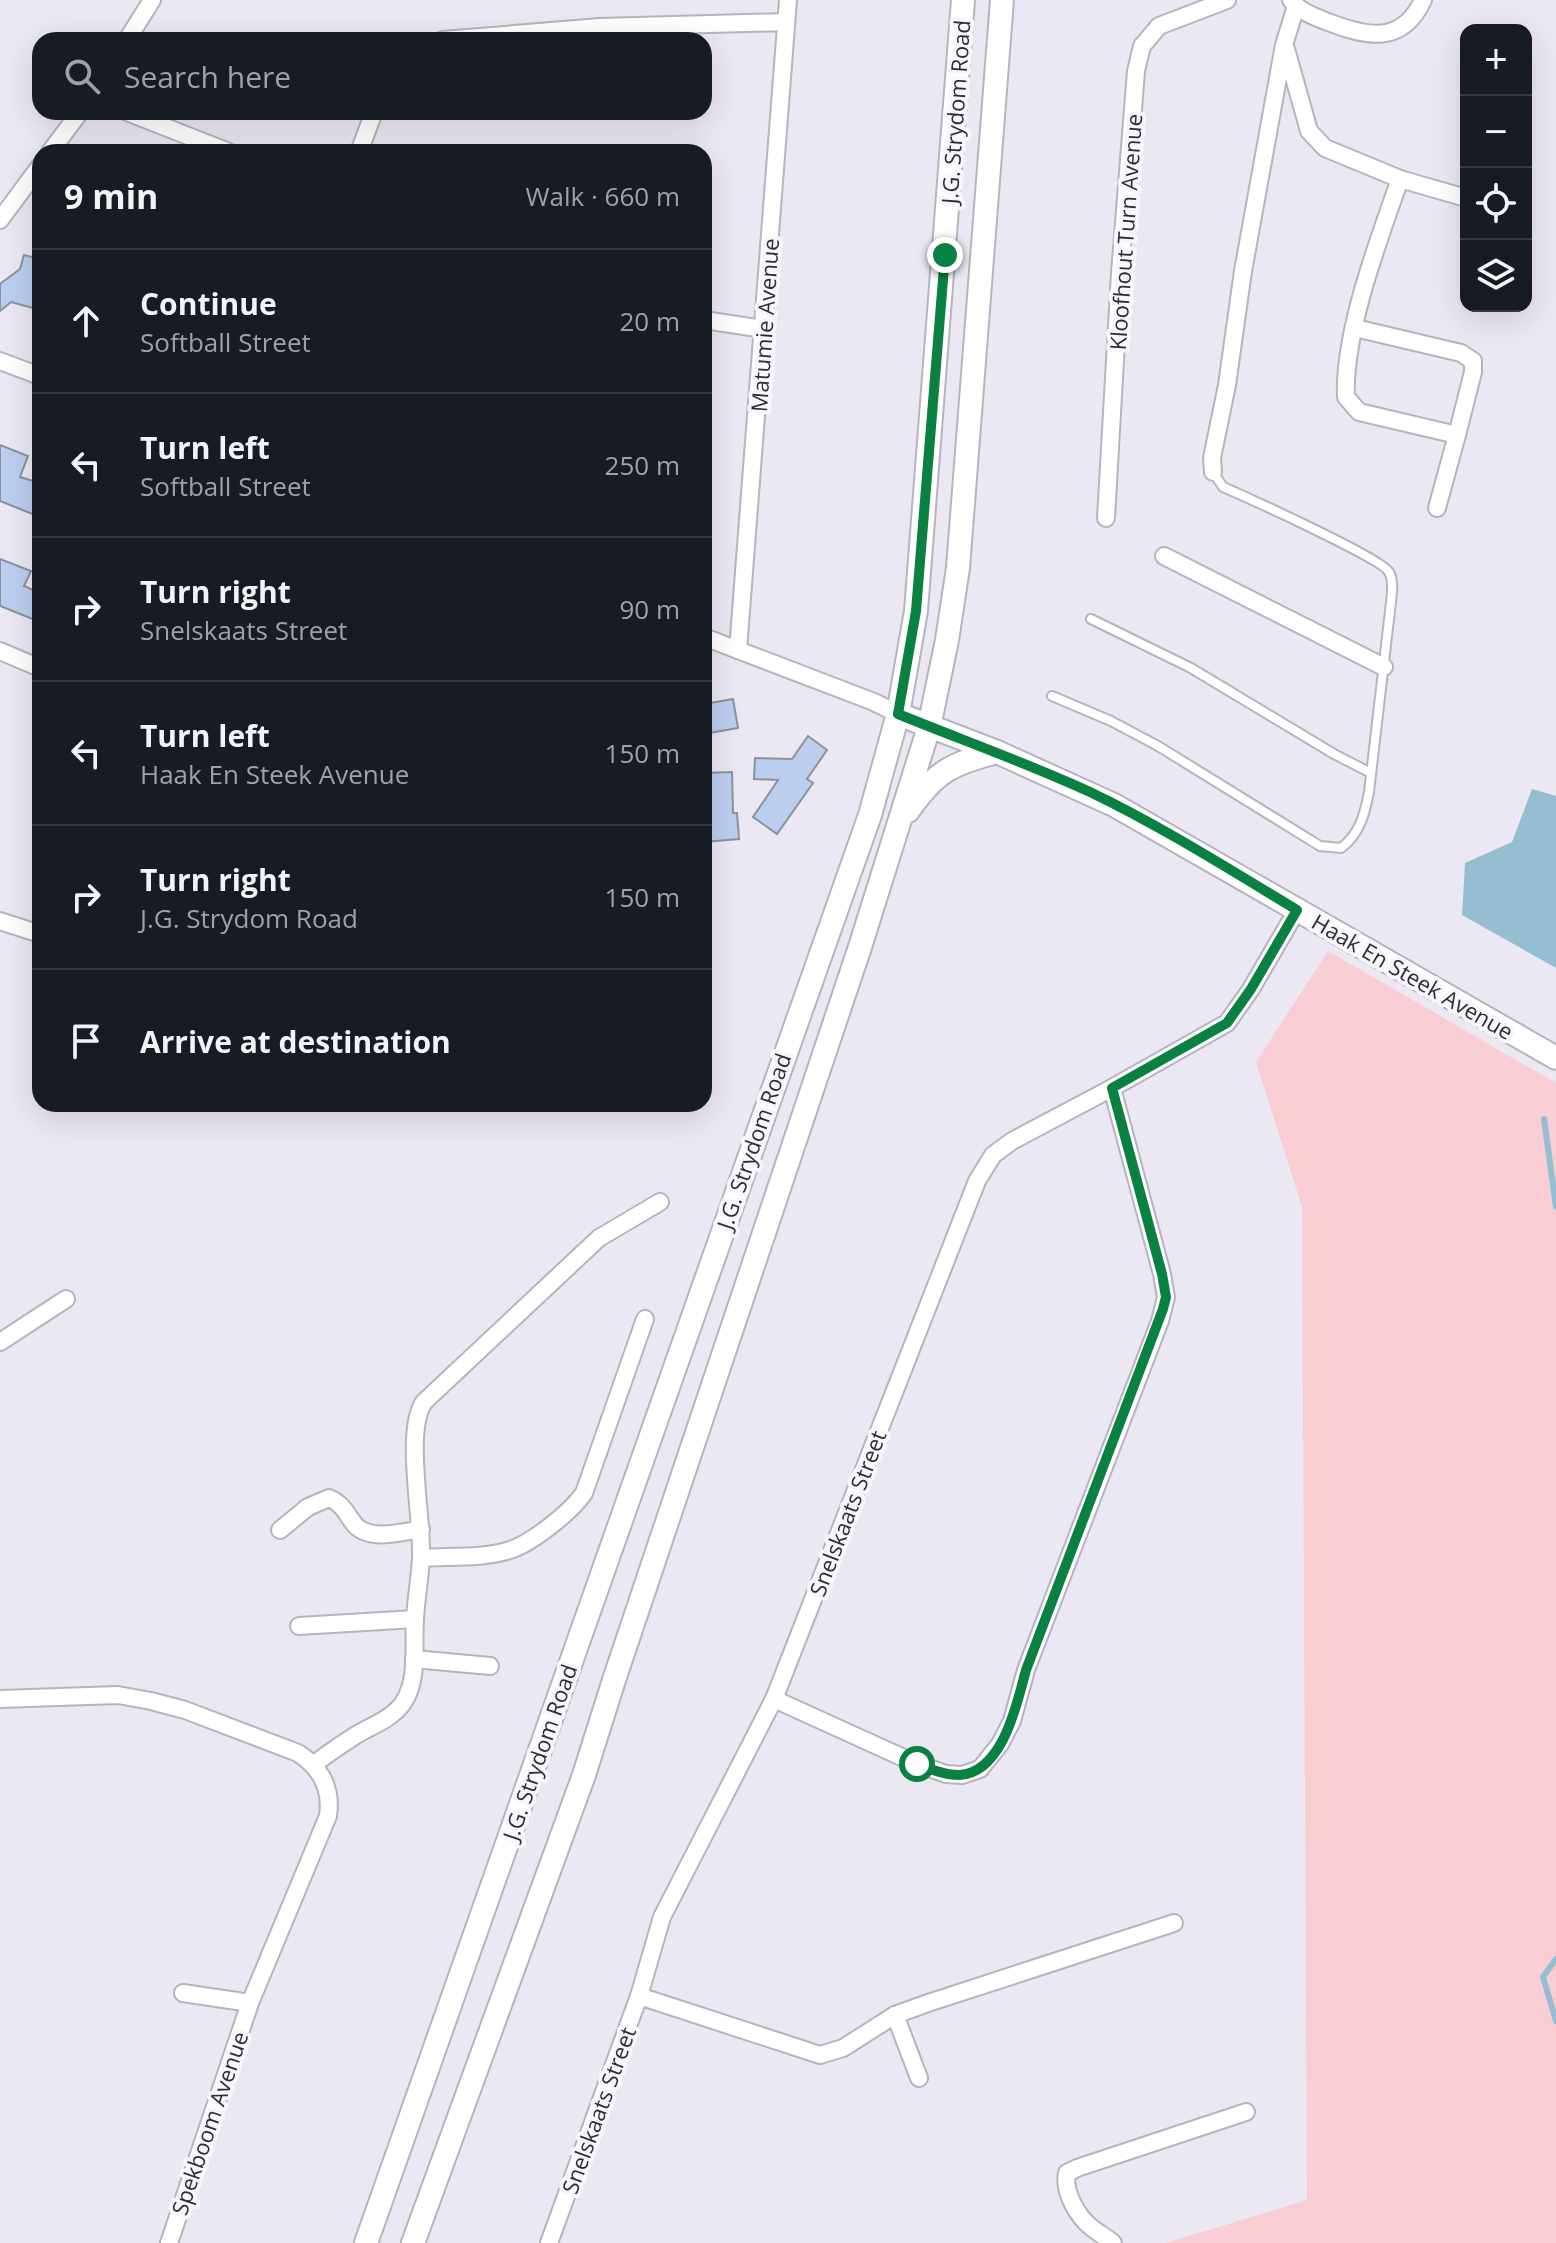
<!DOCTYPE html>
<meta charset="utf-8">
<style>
:root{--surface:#171b24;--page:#20242c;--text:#f1f3f6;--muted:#9ea1a6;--line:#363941}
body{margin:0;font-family:"Open Sans",sans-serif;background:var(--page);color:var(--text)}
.controls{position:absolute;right:24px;top:24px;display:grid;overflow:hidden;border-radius:16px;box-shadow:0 8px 32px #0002}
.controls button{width:72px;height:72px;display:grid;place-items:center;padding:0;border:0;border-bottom:2px solid var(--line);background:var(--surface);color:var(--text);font:40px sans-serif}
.stop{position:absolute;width:24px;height:24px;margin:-18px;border:6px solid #0b8043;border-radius:50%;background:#fff}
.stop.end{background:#0b8043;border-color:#fff;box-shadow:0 2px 8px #0008}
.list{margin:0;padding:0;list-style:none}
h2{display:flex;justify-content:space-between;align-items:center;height:104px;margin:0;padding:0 32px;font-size:34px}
h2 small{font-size:26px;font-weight:400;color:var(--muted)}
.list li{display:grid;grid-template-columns:52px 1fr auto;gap:24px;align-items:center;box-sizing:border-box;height:144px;padding:0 32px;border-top:2px solid var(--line)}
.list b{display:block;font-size:30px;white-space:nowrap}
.list p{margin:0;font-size:26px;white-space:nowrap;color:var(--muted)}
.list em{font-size:26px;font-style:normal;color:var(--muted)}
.icon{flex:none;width:44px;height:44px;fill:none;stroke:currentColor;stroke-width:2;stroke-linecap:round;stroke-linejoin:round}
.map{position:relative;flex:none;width:1556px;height:2243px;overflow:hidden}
.search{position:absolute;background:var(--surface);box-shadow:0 8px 32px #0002;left:32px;top:32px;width:680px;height:88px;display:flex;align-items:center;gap:20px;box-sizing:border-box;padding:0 28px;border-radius:24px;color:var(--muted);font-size:30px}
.panel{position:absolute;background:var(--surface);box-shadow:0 8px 32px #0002;left:32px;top:144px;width:680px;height:968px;border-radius:24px}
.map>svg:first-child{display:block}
</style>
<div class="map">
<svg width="1556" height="2243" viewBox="0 0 1556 2243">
<rect width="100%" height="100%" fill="#ebe8f4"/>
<polygon fill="#f8cdd4" points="1328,951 1556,1083 1556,2243 1166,2243 1307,2200 1302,1207 1256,1062"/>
<polygon fill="#96bed1" points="1532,789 1556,796 1556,968 1462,915 1465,863 1512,842"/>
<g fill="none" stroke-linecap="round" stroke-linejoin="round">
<g stroke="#96bed1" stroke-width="6">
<polyline points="1544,1119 1556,1207"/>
<polyline points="1556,1959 1543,1977 1556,2021"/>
</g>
</g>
<g fill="#bcceef" stroke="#8c929c" stroke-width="2">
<polygon points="24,255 40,259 40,310 11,302 0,311 0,284 20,269"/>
<polygon points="0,445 28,456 20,477 40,483 40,517 0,501"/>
<polygon points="0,559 31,571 24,586 40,593 40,622 0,606"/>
<polygon points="733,699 738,728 704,734 704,704"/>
<polygon points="808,736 827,750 807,779 813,783 777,834 753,817 778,780 754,779 755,758 792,759"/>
<polygon points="732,772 733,813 737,813 739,839 704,842 704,773"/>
</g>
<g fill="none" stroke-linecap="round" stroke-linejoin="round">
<g stroke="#b6b4bf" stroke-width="12">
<g id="lane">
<polyline points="1091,619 1191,668 1334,754 1371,773"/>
<path d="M 1052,696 L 1111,721 L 1158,746 L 1320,846 L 1341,848 C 1360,834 1365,813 1369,792 L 1391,602 C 1392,593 1394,581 1389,572 C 1381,558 1246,497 1223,487 L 1213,472"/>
</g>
</g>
<g stroke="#b6b4bf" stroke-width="20">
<g id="street">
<path d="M 1291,0 C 1300,12 1315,17 1328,22 C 1367,37 1402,45 1423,0"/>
<polyline points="127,40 152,0"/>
<polyline points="443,40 600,27 786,22"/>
<polyline points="1286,49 1309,131 1325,148 1400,179 1466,198"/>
<polyline points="127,112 229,152"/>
<polyline points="50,152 80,112"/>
<polyline points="359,152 374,112"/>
<path d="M 1400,179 C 1379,239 1343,333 1346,397 L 1359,412 L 1457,435"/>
<polyline points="0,220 40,166"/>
<polyline points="704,320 764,329"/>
<polyline points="1355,328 1461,353 1473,361 1473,372 1457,435 1437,508"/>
<polyline points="0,361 40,376"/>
<polyline points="1213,472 1212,458 1227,385 1243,271 1284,45 1296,6"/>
<polyline points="1106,518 1120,273 1136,71 1142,46 1159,26 1227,0"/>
<polyline points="1164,556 1384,667"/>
<polyline points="704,637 874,702 898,714"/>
<polyline points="738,650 788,0"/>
<polyline points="0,651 40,668"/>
<polyline points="0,921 40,934"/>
<polyline points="0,1342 66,1299"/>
<path d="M 280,1530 L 308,1507 L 329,1498 C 345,1505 346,1515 356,1526 C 371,1541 403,1532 421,1529"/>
<path d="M 421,1558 C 450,1556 482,1559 510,1550 C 532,1543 571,1512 584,1493 L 645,1319"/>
<polyline points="299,1626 415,1619"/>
<polyline points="414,1659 490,1666"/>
<path d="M 0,1699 L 118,1695 L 151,1701 L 185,1710 L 298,1753 C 321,1768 332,1789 328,1816 L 250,2003 L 169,2243"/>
<polyline points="774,1699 917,1764 946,1774 962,1775 980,1769 1000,1744 1012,1721 1026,1670 1160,1321 1166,1297 1162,1274 1112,1088"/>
<path d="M 313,1765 C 326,1755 339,1746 353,1737 C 370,1726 391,1720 403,1703 C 419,1680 413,1645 415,1619 C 416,1599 420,1578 421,1558 C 423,1519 404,1431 424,1402 L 599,1238 L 660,1202"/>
<polyline points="183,1993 250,2003"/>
<polyline points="639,1996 820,2055 843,2048 895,2015 928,2003 1174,1923"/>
<polyline points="895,2015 919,2078"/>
<polyline points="549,2243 639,1996 662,1917 774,1699 977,1181 993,1155 1012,1141 1112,1088 1227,1023 1251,989 1297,910"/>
<path d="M 1113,2243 C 1106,2237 1098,2233 1091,2227 C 1077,2216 1063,2191 1067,2173 L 1077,2168 L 1246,2112"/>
</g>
</g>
<g stroke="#b6b4bf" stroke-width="26">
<g id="secondary">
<polyline points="898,714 997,752 1114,805 1556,1058"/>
<path d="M 908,811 C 936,771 951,764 997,752"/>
<polyline points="366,2243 870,815 898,714 916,611 963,0"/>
<polyline points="413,2243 584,1775 614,1680 860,947 929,727 947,640 958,568 1002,0"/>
</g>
</g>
<use href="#lane" stroke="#fff" stroke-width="8"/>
<use href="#street" stroke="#fff" stroke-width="16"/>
<use href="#secondary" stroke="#fff" stroke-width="22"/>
</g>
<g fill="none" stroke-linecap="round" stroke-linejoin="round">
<path stroke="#0b8043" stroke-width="10" d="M 917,1764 C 930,1769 945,1775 959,1775 C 1003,1773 1017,1703 1026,1670 L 1163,1309 L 1166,1297 L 1162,1274 L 1112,1088 L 1227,1023 L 1251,989 L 1297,910 C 1229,869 1161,826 1090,792 C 1027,763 962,740 898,714 L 916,611 L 945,255"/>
</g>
<g text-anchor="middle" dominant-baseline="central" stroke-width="8" stroke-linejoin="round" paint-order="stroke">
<g font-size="22" fill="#2e2d32" stroke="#f8f6fd">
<text transform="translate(955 112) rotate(-86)">J.G. Strydom Road</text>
<text transform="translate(1125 232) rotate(-86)">Kloofhout Turn Avenue</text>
<text transform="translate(764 325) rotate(-86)">Matumie Avenue</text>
<text transform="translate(1413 976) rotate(30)">Haak En Steek Avenue</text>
<text transform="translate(753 1141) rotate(-71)">J.G. Strydom Road</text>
<text transform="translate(847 1513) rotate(-69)">Snelskaats Street</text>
<text transform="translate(539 1752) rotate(-71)">J.G. Strydom Road</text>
<text transform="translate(598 2110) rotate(-70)">Snelskaats Street</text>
<text transform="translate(209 2123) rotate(-71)">Spekboom Avenue</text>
</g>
</g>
</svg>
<div class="controls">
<button>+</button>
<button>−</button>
<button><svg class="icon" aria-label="locate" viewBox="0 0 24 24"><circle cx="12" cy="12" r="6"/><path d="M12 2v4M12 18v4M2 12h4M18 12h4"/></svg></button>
<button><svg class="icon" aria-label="layers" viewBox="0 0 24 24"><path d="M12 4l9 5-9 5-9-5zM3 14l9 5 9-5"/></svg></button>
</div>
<div class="stop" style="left:917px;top:1764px"></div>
<div class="stop end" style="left:945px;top:255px"></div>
<div class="search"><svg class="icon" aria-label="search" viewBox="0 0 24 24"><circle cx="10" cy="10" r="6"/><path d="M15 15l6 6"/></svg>Search here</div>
<section class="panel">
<h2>9 min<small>Walk · 660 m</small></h2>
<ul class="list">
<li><svg class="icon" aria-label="ahead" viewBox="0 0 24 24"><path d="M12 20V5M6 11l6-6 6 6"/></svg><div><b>Continue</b><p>Softball Street</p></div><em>20 m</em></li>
<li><svg class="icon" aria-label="left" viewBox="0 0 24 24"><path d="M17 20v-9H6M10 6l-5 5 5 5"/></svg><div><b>Turn left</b><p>Softball Street</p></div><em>250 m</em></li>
<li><svg class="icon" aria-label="right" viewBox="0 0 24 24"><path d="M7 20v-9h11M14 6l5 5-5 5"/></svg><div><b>Turn right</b><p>Snelskaats Street</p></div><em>90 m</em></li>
<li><svg class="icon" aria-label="left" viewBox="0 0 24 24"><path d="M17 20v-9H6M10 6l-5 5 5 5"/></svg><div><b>Turn left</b><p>Haak En Steek Avenue</p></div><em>150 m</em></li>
<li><svg class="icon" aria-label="right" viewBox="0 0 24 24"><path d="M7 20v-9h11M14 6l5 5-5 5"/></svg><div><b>Turn right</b><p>J.G. Strydom Road</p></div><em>150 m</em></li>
<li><svg class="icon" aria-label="arrive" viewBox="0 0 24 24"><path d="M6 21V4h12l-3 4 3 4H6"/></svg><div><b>Arrive at destination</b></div></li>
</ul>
</section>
</div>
